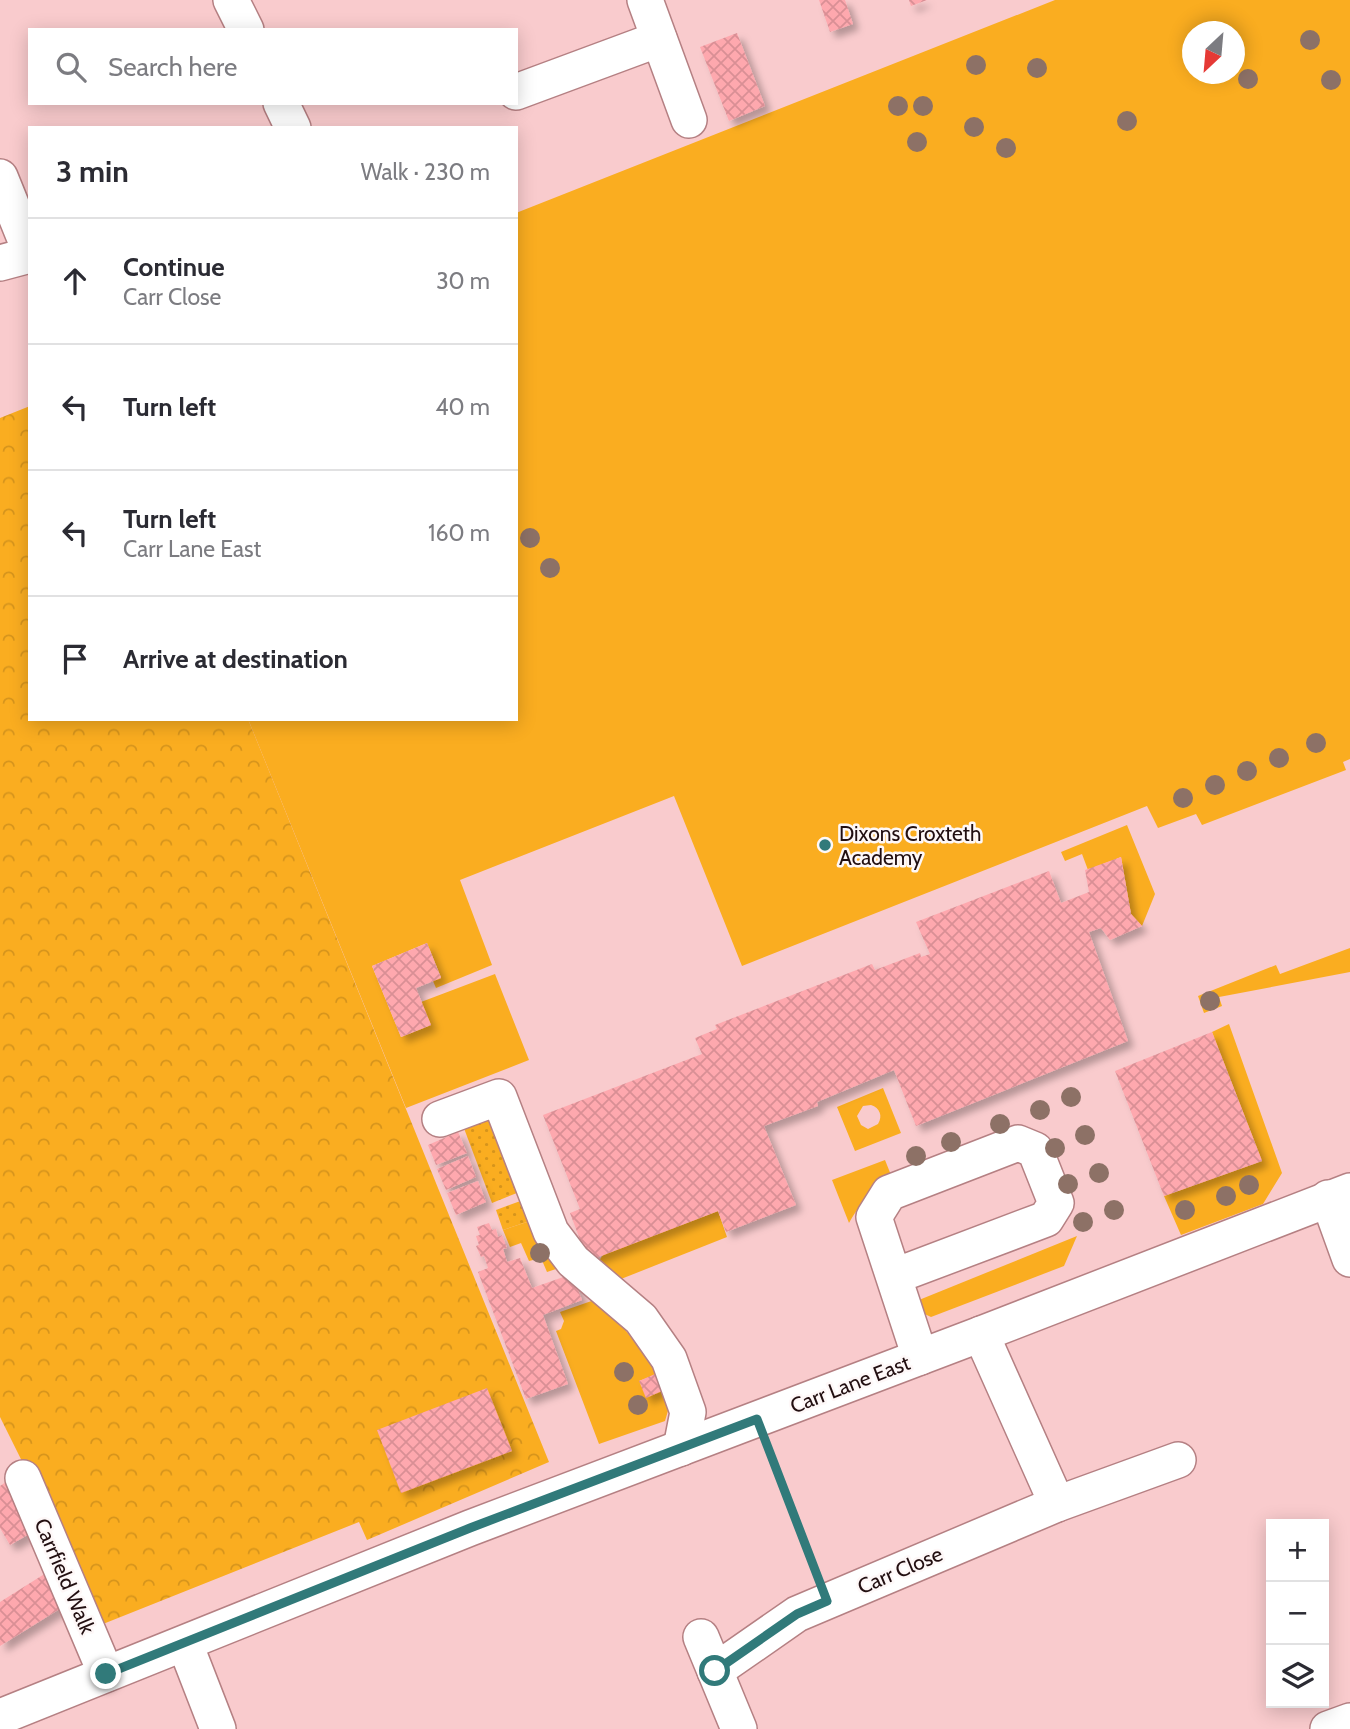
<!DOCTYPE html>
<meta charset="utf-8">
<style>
:root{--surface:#fff;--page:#f2f2f3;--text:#2b2b33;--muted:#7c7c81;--line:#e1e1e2}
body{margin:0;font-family:Cabin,sans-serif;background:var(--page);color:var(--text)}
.controls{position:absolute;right:21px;bottom:21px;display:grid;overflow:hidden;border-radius:0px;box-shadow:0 4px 18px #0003}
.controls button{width:63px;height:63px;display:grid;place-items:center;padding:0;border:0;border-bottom:2px solid var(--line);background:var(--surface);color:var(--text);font:35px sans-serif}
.compass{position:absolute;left:1182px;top:21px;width:63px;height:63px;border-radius:50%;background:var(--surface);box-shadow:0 4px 18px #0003;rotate:206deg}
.stop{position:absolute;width:21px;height:21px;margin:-16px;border:5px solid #317a7a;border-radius:50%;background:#fff}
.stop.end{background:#317a7a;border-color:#fff;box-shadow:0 2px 7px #0008}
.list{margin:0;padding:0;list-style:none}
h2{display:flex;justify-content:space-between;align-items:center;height:91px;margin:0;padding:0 28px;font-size:30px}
h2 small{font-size:23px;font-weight:400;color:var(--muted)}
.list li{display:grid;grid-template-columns:46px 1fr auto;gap:21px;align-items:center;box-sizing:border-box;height:126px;padding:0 28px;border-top:2px solid var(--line)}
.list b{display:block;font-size:26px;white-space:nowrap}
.list p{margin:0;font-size:23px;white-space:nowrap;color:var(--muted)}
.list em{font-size:23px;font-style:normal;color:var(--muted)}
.icon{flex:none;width:38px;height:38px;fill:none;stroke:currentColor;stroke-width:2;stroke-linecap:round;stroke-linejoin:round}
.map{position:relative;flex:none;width:1350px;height:1729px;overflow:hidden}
.search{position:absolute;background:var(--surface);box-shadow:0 4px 18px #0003;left:28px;top:28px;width:490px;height:77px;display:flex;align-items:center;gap:18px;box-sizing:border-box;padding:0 24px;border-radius:0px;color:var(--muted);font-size:26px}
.panel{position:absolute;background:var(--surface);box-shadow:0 4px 18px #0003;left:28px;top:126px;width:490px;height:595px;border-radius:0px}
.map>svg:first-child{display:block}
</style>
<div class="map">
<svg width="1350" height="1729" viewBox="0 0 1350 1729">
<defs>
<pattern id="park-crowns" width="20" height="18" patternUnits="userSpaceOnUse" patternTransform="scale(1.75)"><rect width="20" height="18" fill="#faad20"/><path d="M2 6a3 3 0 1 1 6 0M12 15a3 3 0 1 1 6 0" fill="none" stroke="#d6941c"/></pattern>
<pattern id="garden-dots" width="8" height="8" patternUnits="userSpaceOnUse" patternTransform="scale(1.75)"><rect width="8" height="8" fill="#faad20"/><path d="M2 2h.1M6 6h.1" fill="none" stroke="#d6941c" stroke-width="1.8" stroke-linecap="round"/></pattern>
<pattern id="building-cross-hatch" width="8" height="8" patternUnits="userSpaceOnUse" patternTransform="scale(1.75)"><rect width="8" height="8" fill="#fea8ae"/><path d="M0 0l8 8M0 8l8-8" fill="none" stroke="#d98f95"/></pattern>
<filter id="shadow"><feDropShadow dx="6" dy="6" stdDeviation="3.5" flood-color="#0004"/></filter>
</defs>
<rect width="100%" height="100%" fill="#f9cbcd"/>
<g fill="#faad20" fill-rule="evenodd">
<path d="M 1055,0 L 1350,0 L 1350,759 L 1343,762 L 1346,770 L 1202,825 L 1196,814 L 1158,828 L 1147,806 L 742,966 L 674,796 L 460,880 L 492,965 L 436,988 L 433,981 L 441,977 L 427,943 L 372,966 L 401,1037 L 431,1025 L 421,1002 L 495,974 L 529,1060 L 406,1108 L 248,719 L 516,719 L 516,213 ZM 1192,32 L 1234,32 L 1234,74 L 1192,74 Z"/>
<polygon points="1127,825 1155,894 1142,926 1131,914 1121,857 1088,870 1082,854 1065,861 1061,852"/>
<polygon points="1350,948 1350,972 1219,997 1222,1006 1204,1013 1198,996 1276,965 1280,974"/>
<polygon points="1229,1024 1282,1173 1263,1204 1181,1235 1164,1196 1262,1161 1212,1032"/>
<path d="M 883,1088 L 901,1133 L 855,1151 L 837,1107 ZM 871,1105 C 880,1108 883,1116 878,1124 L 868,1129 L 861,1125 L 857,1116 L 863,1106 Z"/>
<path d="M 885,1160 L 893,1180 C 871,1188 860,1204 849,1223 L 832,1180 Z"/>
<polygon points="718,1211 727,1237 616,1281 593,1269 603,1255"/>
<polygon points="533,1220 568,1265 547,1272 541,1258 529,1261 521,1243 510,1247 503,1230"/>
<polygon points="1077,1236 1064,1266 931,1317 916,1310 914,1302"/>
<polygon points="600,1298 657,1370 658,1374 639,1381 662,1391 670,1404 665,1421 599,1444 556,1331 561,1329 564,1321 560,1312"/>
</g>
<polygon fill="url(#park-crowns)" points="30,406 30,719 248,719 549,1462 367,1540 359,1522 103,1624 0,1417 0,418"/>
<g fill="url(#garden-dots)">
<polygon points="492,1112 522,1191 492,1203 462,1123"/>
<polygon points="526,1199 533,1220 503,1230 496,1210"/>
</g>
<g fill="url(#building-cross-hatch)" filter="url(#shadow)">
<polygon points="819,0 845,0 853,24 830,32"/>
<polygon points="909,0 927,0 911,6"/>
<polygon points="737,33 765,106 729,121 700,47"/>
<polygon points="1121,857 1131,914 1142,926 1110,940 1101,928 1089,932 1128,1041 916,1126 894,1070 817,1102 818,1106 764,1126 796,1205 726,1232 718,1211 588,1261 570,1213 580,1209 543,1115 702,1054 695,1038 717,1029 715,1025 872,964 875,970 920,953 921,957 930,954 916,922 1049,871 1061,903 1089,892 1085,870"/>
<polygon points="427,943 441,978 416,988 431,1025 401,1037 372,966"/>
<polygon points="1212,1032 1262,1161 1164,1196 1115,1071"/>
<polygon points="458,1132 467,1153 436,1165 428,1145"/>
<polygon points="468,1156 476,1177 446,1190 437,1169"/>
<polygon points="478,1181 486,1202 456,1215 447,1193"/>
<polygon points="489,1223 492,1230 496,1229 498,1237 502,1235 507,1248 503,1249 507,1262 520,1258 532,1288 572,1274 582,1300 543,1315 568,1384 526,1399 478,1272 488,1268 484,1256 481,1257 476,1246 479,1245 476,1236 480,1235 477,1227"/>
<polygon points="655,1374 662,1391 646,1398 639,1381"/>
<polygon points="487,1388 512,1451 401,1493 377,1430"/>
<polygon points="9,1480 38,1529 10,1545 0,1528 0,1486"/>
<polygon points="46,1573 66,1605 0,1646 0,1602"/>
</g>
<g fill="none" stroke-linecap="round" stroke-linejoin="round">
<g stroke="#b58083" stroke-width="38">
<g id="minor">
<polyline points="231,0 246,30"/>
<polyline points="645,0 689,120"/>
<polyline points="516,92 659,39"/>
<polyline points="281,103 293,128"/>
<polyline points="0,177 30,251"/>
<polyline points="0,263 30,255"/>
<polyline points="440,1119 499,1097 551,1232 573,1261 641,1319 669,1359 688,1412 681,1448"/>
<polyline points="1328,1198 1350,1259"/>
<polyline points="895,1276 1046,1219 1056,1203 1035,1150 1018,1143 889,1193 874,1217 920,1357"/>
<polyline points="981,1334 1057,1504"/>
<polyline points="23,1478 106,1674"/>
<polyline points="701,1637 739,1729"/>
<polyline points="185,1644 218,1729"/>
<polyline points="715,1671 797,1614 1057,1504 1178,1460"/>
<polyline points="0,1717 470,1528 981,1334 1350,1191"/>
<polyline points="1328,1729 1350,1721"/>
</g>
</g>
<polyline stroke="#9b787a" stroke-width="4.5" stroke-dasharray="5 3.5" stroke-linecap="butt" points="768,1449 815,1571"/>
<use href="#minor" stroke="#fff" stroke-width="35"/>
</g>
<g fill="#8d7166">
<circle cx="1310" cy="40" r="10"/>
<circle cx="976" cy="65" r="10"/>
<circle cx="1037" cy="68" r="10"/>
<circle cx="1248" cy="79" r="10"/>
<circle cx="1331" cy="80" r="10"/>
<circle cx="898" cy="106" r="10"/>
<circle cx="923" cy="106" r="10"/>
<circle cx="1127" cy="121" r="10"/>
<circle cx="974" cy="127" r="10"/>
<circle cx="917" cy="142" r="10"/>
<circle cx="1006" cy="148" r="10"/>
<circle cx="530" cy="538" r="10"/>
<circle cx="550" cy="568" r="10"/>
<circle cx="1316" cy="743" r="10"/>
<circle cx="1279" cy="758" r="10"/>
<circle cx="1247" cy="771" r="10"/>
<circle cx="1215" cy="785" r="10"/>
<circle cx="1183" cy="798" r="10"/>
<circle cx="1210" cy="1001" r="10"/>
<circle cx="1071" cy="1097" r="10"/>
<circle cx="1040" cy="1110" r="10"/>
<circle cx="1000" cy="1124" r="10"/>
<circle cx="1085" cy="1135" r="10"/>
<circle cx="951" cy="1142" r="10"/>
<circle cx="1055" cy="1148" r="10"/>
<circle cx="916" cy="1156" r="10"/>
<circle cx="1099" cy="1173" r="10"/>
<circle cx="1068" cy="1184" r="10"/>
<circle cx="1249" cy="1185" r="10"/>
<circle cx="1226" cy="1196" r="10"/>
<circle cx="1114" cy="1210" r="10"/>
<circle cx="1185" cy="1210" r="10"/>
<circle cx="1083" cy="1222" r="10"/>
<circle cx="540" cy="1253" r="10"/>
<circle cx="624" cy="1372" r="10"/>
<circle cx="638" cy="1405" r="10"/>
</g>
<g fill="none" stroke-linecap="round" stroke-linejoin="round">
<polyline stroke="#317a7a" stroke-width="9" points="106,1674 470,1528 757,1419 827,1601 797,1614 715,1671"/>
</g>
<circle fill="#317a7a" stroke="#fef8f8" stroke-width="2.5" cx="825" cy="845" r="7"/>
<g text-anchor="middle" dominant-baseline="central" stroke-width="5" stroke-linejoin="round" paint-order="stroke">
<g font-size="21" fill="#220f11" stroke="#fef8f8" text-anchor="start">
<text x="839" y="833">Dixons Croxteth<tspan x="839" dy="24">Academy</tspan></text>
</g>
<g font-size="21" fill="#220f11" stroke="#fef8f8">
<text transform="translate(850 1384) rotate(-21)">Carr Lane East</text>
<text transform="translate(900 1570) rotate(-23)">Carr Close</text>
<text transform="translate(65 1576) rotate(67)">Carrfield Walk</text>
</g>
</g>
</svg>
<div class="controls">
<button>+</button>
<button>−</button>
<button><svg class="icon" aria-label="layers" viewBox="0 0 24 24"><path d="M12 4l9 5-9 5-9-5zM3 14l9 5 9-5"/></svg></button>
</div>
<svg class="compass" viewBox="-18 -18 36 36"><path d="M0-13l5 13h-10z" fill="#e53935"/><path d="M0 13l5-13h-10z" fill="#7c7c81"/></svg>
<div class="stop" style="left:715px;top:1671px"></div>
<div class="stop end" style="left:106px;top:1674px"></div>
<div class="search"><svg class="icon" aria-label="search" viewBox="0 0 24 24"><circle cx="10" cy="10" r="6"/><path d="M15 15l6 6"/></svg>Search here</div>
<section class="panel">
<h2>3 min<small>Walk · 230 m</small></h2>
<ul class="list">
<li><svg class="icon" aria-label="ahead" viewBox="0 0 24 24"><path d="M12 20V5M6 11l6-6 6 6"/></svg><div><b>Continue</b><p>Carr Close</p></div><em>30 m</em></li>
<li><svg class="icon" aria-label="left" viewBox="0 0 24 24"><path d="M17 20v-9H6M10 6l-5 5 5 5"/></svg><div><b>Turn left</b></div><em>40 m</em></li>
<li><svg class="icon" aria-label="left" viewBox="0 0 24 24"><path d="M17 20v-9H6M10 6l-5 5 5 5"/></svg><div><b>Turn left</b><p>Carr Lane East</p></div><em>160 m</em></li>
<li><svg class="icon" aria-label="arrive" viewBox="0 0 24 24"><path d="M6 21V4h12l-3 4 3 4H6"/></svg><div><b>Arrive at destination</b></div></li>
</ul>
</section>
</div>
